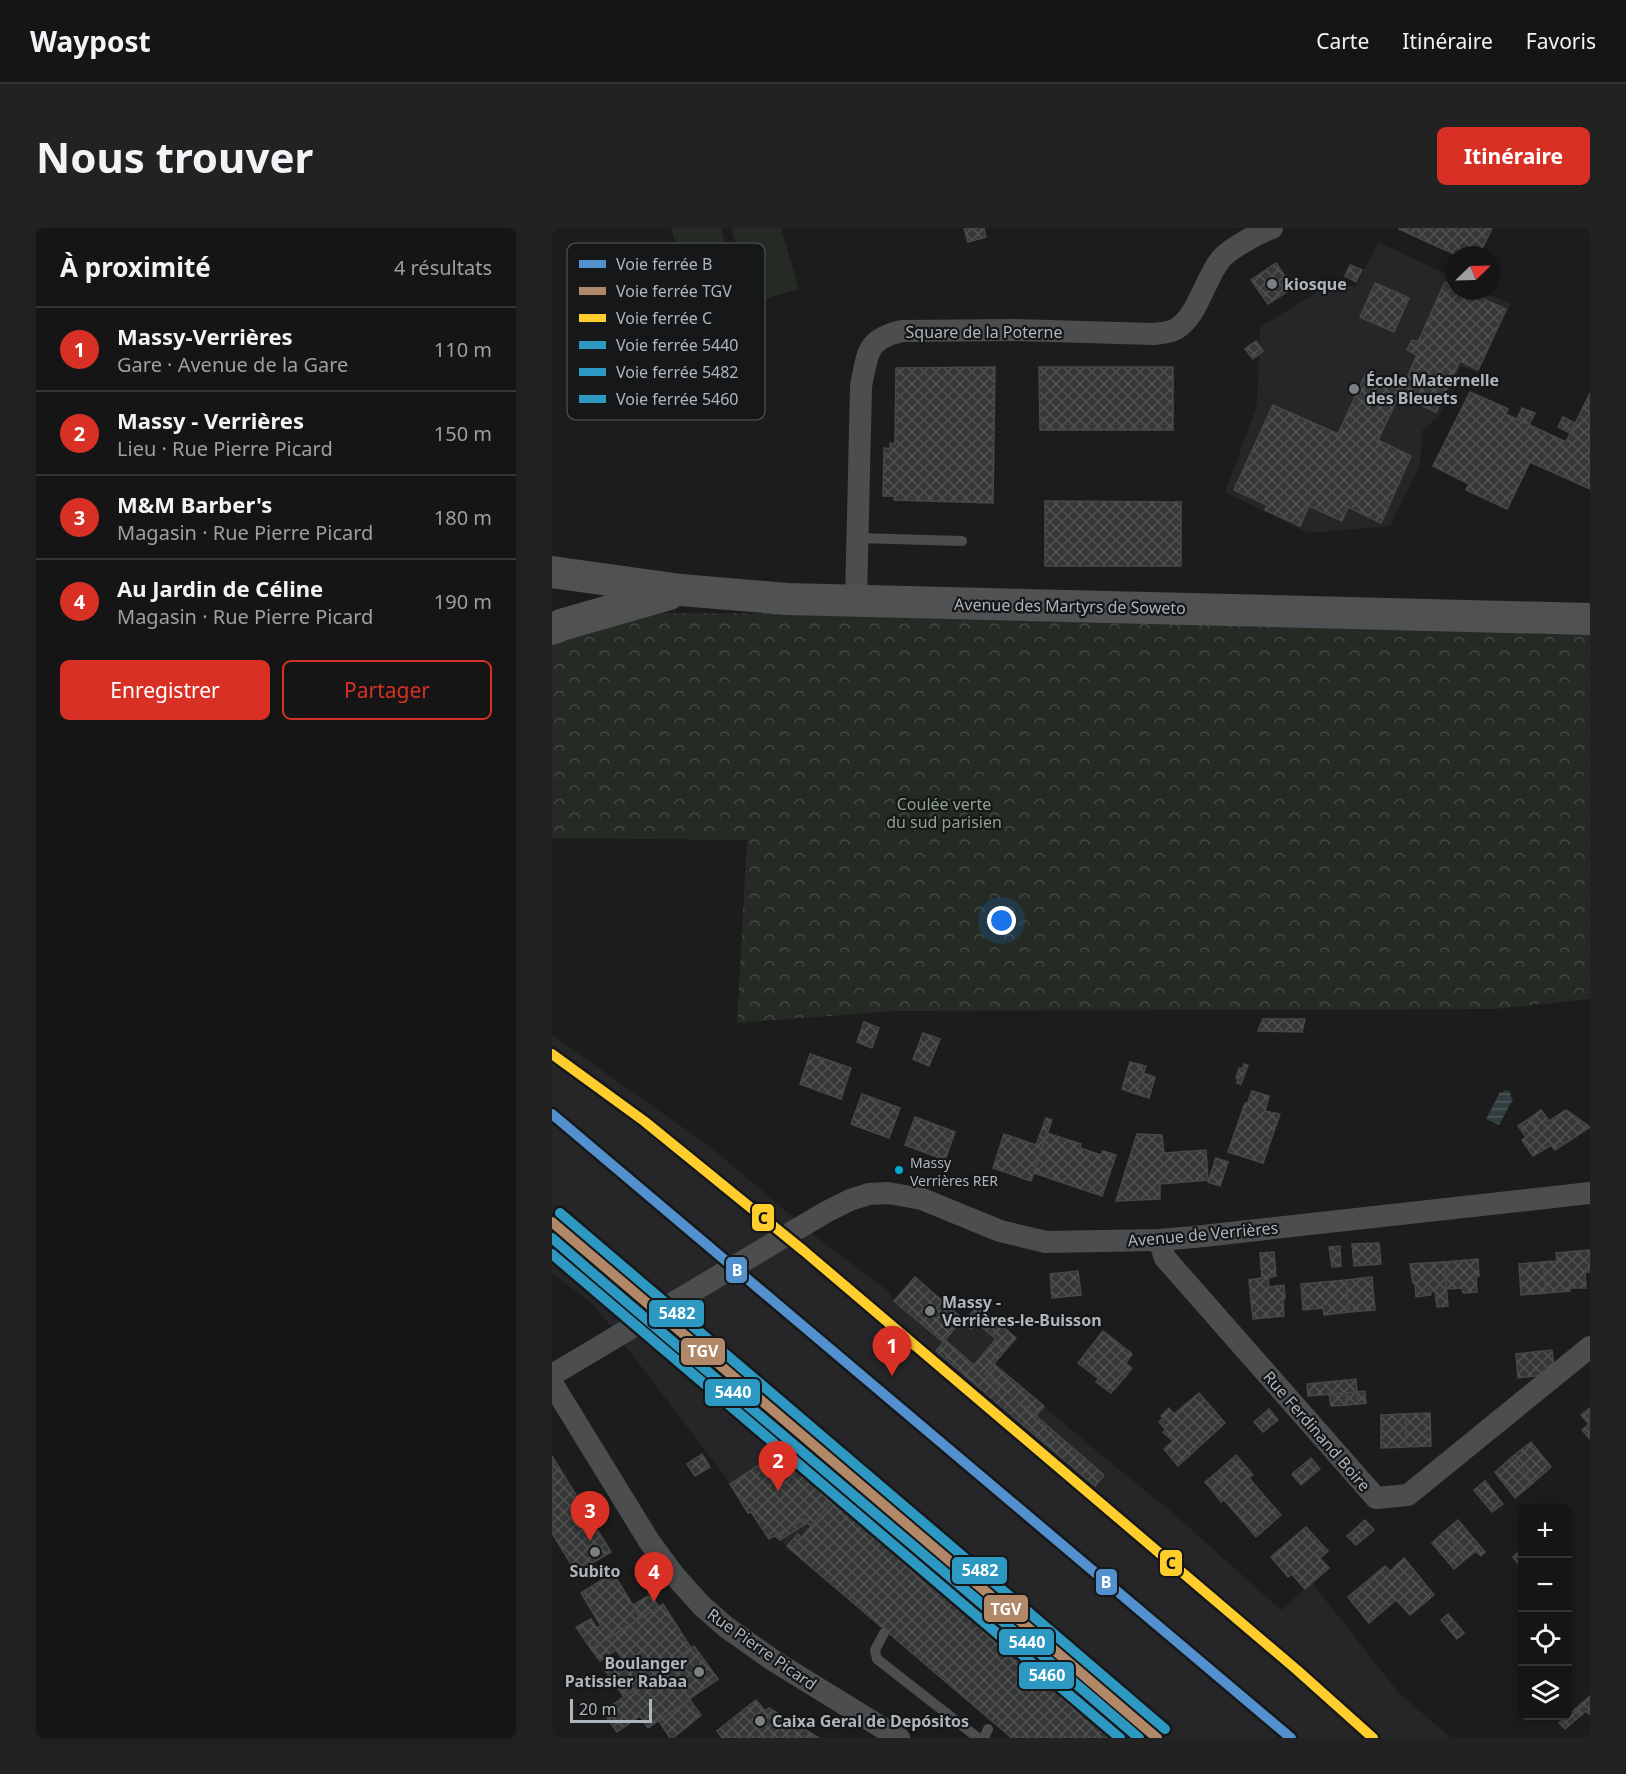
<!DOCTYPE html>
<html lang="fr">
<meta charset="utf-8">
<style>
:root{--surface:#151515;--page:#222;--text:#f1f3f6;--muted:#9d9fa0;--line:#343434;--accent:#d93025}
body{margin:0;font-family:"Noto Sans",sans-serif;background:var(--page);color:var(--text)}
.controls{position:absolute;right:18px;bottom:18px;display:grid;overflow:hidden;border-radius:9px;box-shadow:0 3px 9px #0003}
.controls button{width:54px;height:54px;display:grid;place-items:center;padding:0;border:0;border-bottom:2px solid var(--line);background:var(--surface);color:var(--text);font:30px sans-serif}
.compass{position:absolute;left:894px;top:18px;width:54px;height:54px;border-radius:50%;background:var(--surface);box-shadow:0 3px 9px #0003;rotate:67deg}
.scale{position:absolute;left:18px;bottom:15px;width:82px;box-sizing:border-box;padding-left:6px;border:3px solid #afb6bb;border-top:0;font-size:16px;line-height:21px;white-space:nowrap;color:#afb6bb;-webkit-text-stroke:4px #161718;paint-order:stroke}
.you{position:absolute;left:450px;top:693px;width:21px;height:21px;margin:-15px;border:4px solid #fff;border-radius:50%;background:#1a73e8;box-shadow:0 0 0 9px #1a73e833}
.badge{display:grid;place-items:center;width:39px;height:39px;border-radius:50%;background:var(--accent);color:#fff;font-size:20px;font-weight:700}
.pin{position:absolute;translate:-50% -50px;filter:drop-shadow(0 2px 3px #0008)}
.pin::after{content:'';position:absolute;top:32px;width:21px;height:18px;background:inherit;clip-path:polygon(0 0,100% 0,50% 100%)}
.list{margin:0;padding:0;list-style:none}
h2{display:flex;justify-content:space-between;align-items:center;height:78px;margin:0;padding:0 24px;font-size:26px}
h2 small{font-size:20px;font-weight:400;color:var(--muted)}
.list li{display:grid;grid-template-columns:39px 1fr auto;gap:18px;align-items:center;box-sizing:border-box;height:84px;padding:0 24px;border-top:2px solid var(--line)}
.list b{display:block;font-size:22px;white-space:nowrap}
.list p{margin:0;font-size:20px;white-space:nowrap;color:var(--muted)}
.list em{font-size:20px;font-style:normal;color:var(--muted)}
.actions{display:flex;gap:12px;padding:18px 24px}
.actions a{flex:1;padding:14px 0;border:2px solid var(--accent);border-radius:9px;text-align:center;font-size:21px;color:var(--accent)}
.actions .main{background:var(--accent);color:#fff}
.icon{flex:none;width:33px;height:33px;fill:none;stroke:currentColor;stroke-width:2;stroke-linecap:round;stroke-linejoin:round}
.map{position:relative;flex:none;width:1038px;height:1510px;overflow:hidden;border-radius:9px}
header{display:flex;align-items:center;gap:36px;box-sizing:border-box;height:84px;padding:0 30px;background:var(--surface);border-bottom:2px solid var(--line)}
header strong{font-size:28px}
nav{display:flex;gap:33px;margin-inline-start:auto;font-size:21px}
.intro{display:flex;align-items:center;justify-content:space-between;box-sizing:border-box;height:144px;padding:0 36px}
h1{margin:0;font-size:42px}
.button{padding:15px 27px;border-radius:9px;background:var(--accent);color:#fff;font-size:21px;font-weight:700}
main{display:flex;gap:36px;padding:0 36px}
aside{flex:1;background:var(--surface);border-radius:9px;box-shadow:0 3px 9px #0003}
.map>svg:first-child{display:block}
</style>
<header>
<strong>Waypost</strong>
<nav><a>Carte</a><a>Itinéraire</a><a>Favoris</a></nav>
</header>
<div class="intro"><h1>Nous trouver</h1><a class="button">Itinéraire</a></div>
<main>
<aside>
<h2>À proximité<small>4 résultats</small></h2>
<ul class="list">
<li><span class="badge">1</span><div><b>Massy-Verrières</b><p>Gare · Avenue de la Gare</p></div><em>110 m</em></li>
<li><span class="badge">2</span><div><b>Massy - Verrières</b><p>Lieu · Rue Pierre Picard</p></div><em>150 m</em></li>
<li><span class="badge">3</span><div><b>M&amp;M Barber's</b><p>Magasin · Rue Pierre Picard</p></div><em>180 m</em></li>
<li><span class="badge">4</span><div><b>Au Jardin de Céline</b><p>Magasin · Rue Pierre Picard</p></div><em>190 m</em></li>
</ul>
<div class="actions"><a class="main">Enregistrer</a><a>Partager</a></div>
</aside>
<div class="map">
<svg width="1038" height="1510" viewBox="0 0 1038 1510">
<defs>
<pattern id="park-crowns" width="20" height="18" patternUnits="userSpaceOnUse" patternTransform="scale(1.5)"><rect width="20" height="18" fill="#252b24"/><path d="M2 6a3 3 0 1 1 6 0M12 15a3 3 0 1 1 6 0" fill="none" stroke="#424842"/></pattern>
<pattern id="water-rules" width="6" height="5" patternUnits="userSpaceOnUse" patternTransform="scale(1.5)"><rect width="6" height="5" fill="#323d3f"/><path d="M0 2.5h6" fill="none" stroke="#4d5759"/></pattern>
<pattern id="building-cross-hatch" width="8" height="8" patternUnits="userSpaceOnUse" patternTransform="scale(1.5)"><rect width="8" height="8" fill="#363737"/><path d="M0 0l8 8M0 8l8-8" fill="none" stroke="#515252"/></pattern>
</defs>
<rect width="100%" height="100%" fill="#1c1c1c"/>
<g fill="#262628">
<polygon points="826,14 903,50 903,63 931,63 959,76 926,145 909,138 887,188 870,203 868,238 838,298 756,305 673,264 705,177 708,99 785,52 803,60"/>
<polygon points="0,807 157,918 268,1012 337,1064 342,1073 363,1049 411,1091 411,1094 426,1077 464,1110 442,1136 548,1226 621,1285 729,1382 760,1355 847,1465 899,1510 563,1510 281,1273 239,1322 223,1308 217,1311 199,1284 196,1285 178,1255 43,1078 0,1045"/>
</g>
<polygon fill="url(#park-crowns)" points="90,385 373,386 1038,400 1038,771 943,781 343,783 185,795 195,612 0,610 0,416"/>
<g fill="#252b24">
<polygon points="119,0 169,0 187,62 166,69 159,47 135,54"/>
<polygon points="179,0 229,0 247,61 202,74"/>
</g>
<polygon fill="url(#water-rules)" points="954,862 958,864 959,869 961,871 947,897 934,891 948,864 950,865"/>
<g fill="url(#building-cross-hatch)" stroke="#454748" stroke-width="1.5">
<polygon points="412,0 432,0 434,9 416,14"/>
<polygon points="847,0 940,0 927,27 904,27 847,1"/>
<polygon points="724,35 741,60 716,76 699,52"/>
<polygon points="798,37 810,42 804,54 793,48"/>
<polygon points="893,54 903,58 903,63 914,63 954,81 926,142 908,133 884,184 847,167 865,127 855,122 860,112 866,114"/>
<polygon points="823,55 857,70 842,104 808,89"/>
<polygon points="704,113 711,123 701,131 693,121"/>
<polygon points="443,139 441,275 342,272 342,268 331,268 332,220 338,221 338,215 343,216 344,140"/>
<polygon points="487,139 621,139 621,202 488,202"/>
<polygon points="814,145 850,161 826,212 859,228 829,295 796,279 790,293 757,278 748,298 713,282 715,277 682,262 721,177 786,206"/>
<polygon points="918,164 956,181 954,186 1014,214 1038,165 1038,261 978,234 955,281 914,262 917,256 881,238"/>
<polygon points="970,180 983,185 977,197 965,191"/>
<polygon points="1011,189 1023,195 1018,205 1006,199"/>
<polygon points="493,273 629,274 629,338 493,338"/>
<polygon points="711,791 753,791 750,804 706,803"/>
<polygon points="312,794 327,800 320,820 305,814"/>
<polygon points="371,805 388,811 377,838 361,831"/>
<polygon points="258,826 299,840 289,871 248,856"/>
<polygon points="578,834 594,838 584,866 570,861"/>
<polygon points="692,836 696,837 689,856 685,855 686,851 684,850 687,840 690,841"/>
<polygon points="591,845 603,849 597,870 584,866"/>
<polygon points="700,863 717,868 713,883 728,886 711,935 676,924 693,875 695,876"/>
<polygon points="310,866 348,880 337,910 299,896"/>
<polygon points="989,882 997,893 1014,882 1038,899 1003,922 999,917 981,928 970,912 986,901 978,890"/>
<polygon points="363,889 403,904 393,932 353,917"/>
<polygon points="494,890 500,892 479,953 441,940 452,906 484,917"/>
<polygon points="978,890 986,901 974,909 966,898"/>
<polygon points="495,905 529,916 528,920 549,927 551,923 564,927 550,968 482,945"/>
<polygon points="585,906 610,907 612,925 654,922 656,952 608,956 608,971 564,973"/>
<polygon points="664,930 676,934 668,958 656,954"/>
<polygon points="827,1015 829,1036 802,1038 800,1016"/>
<polygon points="788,1018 789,1038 780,1039 777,1019"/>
<polygon points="1038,1022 1038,1044 1033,1044 1034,1060 1018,1060 1018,1063 994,1065 991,1034 1005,1033 1004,1025"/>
<polygon points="722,1024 724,1048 716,1050 717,1059 732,1057 733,1071 731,1071 732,1088 701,1091 697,1052 710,1050 708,1025"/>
<polygon points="926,1031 927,1048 924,1049 925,1064 911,1065 910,1060 894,1061 892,1034"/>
<polygon points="892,1034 896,1078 885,1079 883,1063 878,1064 879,1067 864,1069 863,1055 861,1055 858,1036"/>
<polygon points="991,1034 994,1065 969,1067 967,1036"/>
<polygon points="526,1043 529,1067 500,1070 498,1046"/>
<polygon points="363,1049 411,1091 391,1114 342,1073"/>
<polygon points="820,1049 823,1082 797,1084 794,1052"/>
<polygon points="794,1052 797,1084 772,1087 771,1080 751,1082 749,1056"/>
<polygon points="426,1077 464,1110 433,1146 484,1188 552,1247 543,1258 384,1123 393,1112 422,1137 444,1111 425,1095 419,1101 411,1095"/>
<polygon points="551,1103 580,1126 567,1144 573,1149 559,1165 544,1154 547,1151 526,1135"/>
<polygon points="1000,1122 1002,1139 992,1147 966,1150 964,1126"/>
<polygon points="574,1135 580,1140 573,1149 567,1144"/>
<polygon points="442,1136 492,1178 484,1188 433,1146"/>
<polygon points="804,1151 805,1164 756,1168 755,1156"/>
<polygon points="813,1163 814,1175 806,1176 805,1164"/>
<polygon points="805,1164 806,1176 795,1177 794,1165"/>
<polygon points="647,1165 673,1195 626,1238 612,1221 621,1213 611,1204 614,1202 607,1194 611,1190 609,1188 617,1180 622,1186"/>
<polygon points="794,1165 795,1177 779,1178 777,1166"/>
<polygon points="1038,1180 1038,1211 1030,1202 1037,1196 1029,1187"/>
<polygon points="717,1181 726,1192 711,1204 702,1194"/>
<polygon points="878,1185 879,1218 854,1219 853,1186"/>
<polygon points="853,1186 854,1219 829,1220 829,1187"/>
<polygon points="979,1214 999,1239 981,1255 960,1229"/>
<polygon points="226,1224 281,1272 259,1298 251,1291 217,1311 199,1284 196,1285 178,1256 207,1237 209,1239 219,1233"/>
<polygon points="150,1226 158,1239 143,1248 135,1236"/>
<polygon points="684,1227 701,1247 697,1250 713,1269 688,1290 672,1272 669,1274 660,1262 671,1253 664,1245"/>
<polygon points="0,1228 59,1324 37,1337 40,1340 34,1343 32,1340 24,1344 0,1305"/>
<polygon points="960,1229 981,1255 963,1270 943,1244"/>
<polygon points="759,1230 768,1241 749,1257 740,1246"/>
<polygon points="664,1245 671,1253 660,1262 653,1254"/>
<polygon points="933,1253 951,1276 940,1284 922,1262"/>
<polygon points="713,1269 729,1287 704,1309 688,1290"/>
<polygon points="281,1272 563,1510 460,1510 239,1322"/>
<polygon points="251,1291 255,1295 228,1312 223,1308"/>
<polygon points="813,1292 822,1302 804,1317 795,1308"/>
<polygon points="906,1292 933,1324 929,1328 924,1323 915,1330 893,1303"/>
<polygon points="754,1299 771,1318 763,1325 777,1340 753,1361 740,1346 736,1349 719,1329"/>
<polygon points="893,1303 915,1330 902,1341 880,1315"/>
<polygon points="246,1306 249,1309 239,1322 235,1318"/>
<polygon points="771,1318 776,1323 768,1330 763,1325"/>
<polygon points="970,1321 970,1341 961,1329"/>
<polygon points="852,1330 882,1367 858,1387 844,1372 817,1395 796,1369 833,1338 838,1343"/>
<polygon points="61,1345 89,1390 39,1421 24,1399 39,1391 45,1400 49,1398 29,1365"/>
<polygon points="96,1368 101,1370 107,1379 89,1390 81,1377"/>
<polygon points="111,1376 139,1420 72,1469 52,1441 70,1430 64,1422 48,1433 39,1421"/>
<polygon points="896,1386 912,1405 905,1411 889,1392"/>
<polygon points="142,1418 166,1451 96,1500 88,1488 65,1504 51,1484"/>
<polygon points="1038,1468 1038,1487 1034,1483 1028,1488 1022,1482"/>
<polygon points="138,1472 149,1487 121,1510 118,1510 107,1493"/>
<polygon points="204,1472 213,1483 217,1480 267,1510 170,1510 165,1503"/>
<polygon points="1022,1482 1028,1488 1013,1501 1007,1495"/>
</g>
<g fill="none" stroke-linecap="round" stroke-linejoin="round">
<g stroke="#4b4d4e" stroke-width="10">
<polyline points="306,310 410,313"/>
<polyline points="332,1405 323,1422 325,1431 426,1510"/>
<polyline points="432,1510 436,1501"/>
</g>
<g stroke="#4b4d4e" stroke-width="22">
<path d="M 304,373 L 309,158 C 316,125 314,111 350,103 L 463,102 L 601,106 C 609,105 617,105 624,101 C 646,88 653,50 669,31 C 677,21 708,4 720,0"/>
<polyline points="607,1012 613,1030 824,1270 856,1267 1038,1119"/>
<polyline points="0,1147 274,984 298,972 317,966 336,965 370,971 448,1003 494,1014 607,1012 642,1009 1038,965"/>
<polyline points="0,1155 97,1313 122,1347 150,1378 174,1399 222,1433 347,1510"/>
</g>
<g stroke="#4f5152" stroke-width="32">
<polyline points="0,344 129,362 235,371 1038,391"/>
<polyline points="0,401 9,397 117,366"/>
</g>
<g stroke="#161718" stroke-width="15">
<polyline id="rail-1" points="0,886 739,1510"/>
</g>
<g stroke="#161718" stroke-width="15">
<path id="rail-2" d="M 0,994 C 200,1167 404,1337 605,1510"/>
</g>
<g stroke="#161718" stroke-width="15">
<polyline id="rail-3" points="0,826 92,893 252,1023 745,1442 821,1510"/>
</g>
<g stroke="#161718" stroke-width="15">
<path id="rail-4" d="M 0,1010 C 194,1178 392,1342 587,1510"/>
</g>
<g stroke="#161718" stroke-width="15">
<path id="rail-5" d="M 8,985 C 208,1158 412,1328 613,1501"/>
</g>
<g stroke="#161718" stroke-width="15">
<polyline id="rail-6" points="0,1026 568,1510"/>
</g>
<use href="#rail-1" stroke="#5291ce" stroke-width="10"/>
<use href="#rail-2" stroke="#b18969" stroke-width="10"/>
<use href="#rail-3" stroke="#ffcd2c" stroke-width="10"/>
<use href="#rail-4" stroke="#2d99c2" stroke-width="10"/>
<use href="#rail-5" stroke="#2d99c2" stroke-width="10"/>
<use href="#rail-6" stroke="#2d99c2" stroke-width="10"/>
</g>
<g fill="#7c8083" stroke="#161718" stroke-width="2">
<circle cx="720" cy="56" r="6"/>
<circle cx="802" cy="161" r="6"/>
<circle cx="378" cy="1083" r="6"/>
<circle cx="43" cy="1324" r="6"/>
<circle cx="147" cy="1444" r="6"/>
<circle cx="208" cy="1493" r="6"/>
</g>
<circle fill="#00a9ce" stroke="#161718" stroke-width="2" cx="347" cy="942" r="5"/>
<g text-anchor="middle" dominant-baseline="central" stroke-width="4.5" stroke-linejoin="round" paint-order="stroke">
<g font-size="14" fill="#afb6bb" stroke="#161718" text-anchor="start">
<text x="358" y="934">Massy<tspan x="358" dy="18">Verrières RER</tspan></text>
</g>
<g font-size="16" font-weight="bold" fill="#afb6bb" stroke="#161718" text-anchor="start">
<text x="732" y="56">kiosque</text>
<text x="814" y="152">École Maternelle<tspan x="814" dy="18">des Bleuets</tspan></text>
<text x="390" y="1074">Massy -<tspan x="390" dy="18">Verrières-le-Buisson</tspan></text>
<text x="43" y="1343" text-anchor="middle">Subito</text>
<text x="135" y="1435" text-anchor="end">Boulanger<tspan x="135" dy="18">Patissier Rabaa</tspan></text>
<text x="220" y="1493">Caixa Geral de Depósitos</text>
</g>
<g font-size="16" fill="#afb6bb" stroke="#161718">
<text x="432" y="104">Square de la Poterne</text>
<text transform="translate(518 378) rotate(1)">Avenue des Martyrs de Soweto</text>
<text transform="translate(651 1006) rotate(-5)">Avenue de Verrières</text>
<text transform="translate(765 1203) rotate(49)">Rue Ferdinand Boire</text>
<text transform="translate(210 1421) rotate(35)">Rue Pierre Picard</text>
</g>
<g font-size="16" fill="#8fa488" stroke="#161718">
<text x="392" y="576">Coulée verte<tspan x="392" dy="18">du sud parisien</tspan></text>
</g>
</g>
<rect x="15" y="15" width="198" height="177" rx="9" fill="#161718" stroke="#444749" stroke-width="1.5"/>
<rect x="27" y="32" width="27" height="8" fill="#5291ce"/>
<rect x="27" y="59" width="27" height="8" fill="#b18969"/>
<rect x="27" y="86" width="27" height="8" fill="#ffcd2c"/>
<rect x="27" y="113" width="27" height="8" fill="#2d99c2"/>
<rect x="27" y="140" width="27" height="8" fill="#2d99c2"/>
<rect x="27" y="167" width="27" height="8" fill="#2d99c2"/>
<g font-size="16" fill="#afb6bb">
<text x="64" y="42">Voie ferrée B</text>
<text x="64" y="69">Voie ferrée TGV</text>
<text x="64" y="96">Voie ferrée C</text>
<text x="64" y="123">Voie ferrée 5440</text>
<text x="64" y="150">Voie ferrée 5482</text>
<text x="64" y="177">Voie ferrée 5460</text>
</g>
<g stroke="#161718" stroke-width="2">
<rect x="199" y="975" width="24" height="29" rx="6" fill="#ffcd2c"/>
<rect x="173" y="1028" width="23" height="28" rx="6" fill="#5291ce"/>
<rect x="96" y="1071" width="57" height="29" rx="6" fill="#2d99c2"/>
<rect x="128" y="1109" width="46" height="29" rx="6" fill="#b18969"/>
<rect x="152" y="1150" width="57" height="29" rx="6" fill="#2d99c2"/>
<rect x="607" y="1321" width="24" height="28" rx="6" fill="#ffcd2c"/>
<rect x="399" y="1328" width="57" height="29" rx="6" fill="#2d99c2"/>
<rect x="543" y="1340" width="23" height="28" rx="6" fill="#5291ce"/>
<rect x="431" y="1366" width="46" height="29" rx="6" fill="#b18969"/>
<rect x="446" y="1400" width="57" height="28" rx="6" fill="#2d99c2"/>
<rect x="466" y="1433" width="57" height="29" rx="6" fill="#2d99c2"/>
</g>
<g font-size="16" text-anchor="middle" font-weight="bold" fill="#fff">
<text x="185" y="1048">B</text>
<text x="125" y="1091">5482</text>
<text x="151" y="1129">TGV</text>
<text x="181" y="1170">5440</text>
<text x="428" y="1348">5482</text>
<text x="554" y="1360">B</text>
<text x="454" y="1387">TGV</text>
<text x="475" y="1420">5440</text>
<text x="495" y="1453">5460</text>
</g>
<g font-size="16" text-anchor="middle" font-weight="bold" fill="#111">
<text x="211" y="996">C</text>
<text x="619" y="1341">C</text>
</g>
</svg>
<div class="controls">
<button>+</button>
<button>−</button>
<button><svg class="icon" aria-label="locate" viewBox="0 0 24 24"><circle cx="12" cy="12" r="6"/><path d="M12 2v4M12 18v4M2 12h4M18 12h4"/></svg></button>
<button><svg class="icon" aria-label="layers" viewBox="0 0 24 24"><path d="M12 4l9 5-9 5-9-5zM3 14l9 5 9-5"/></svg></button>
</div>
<svg class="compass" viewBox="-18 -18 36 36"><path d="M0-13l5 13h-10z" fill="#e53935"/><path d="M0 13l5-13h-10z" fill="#9d9fa0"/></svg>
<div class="scale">20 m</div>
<div class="you"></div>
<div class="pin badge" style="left:340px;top:1148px">1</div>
<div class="pin badge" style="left:226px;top:1263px">2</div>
<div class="pin badge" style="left:38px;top:1313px">3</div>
<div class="pin badge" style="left:102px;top:1374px">4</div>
</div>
</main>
